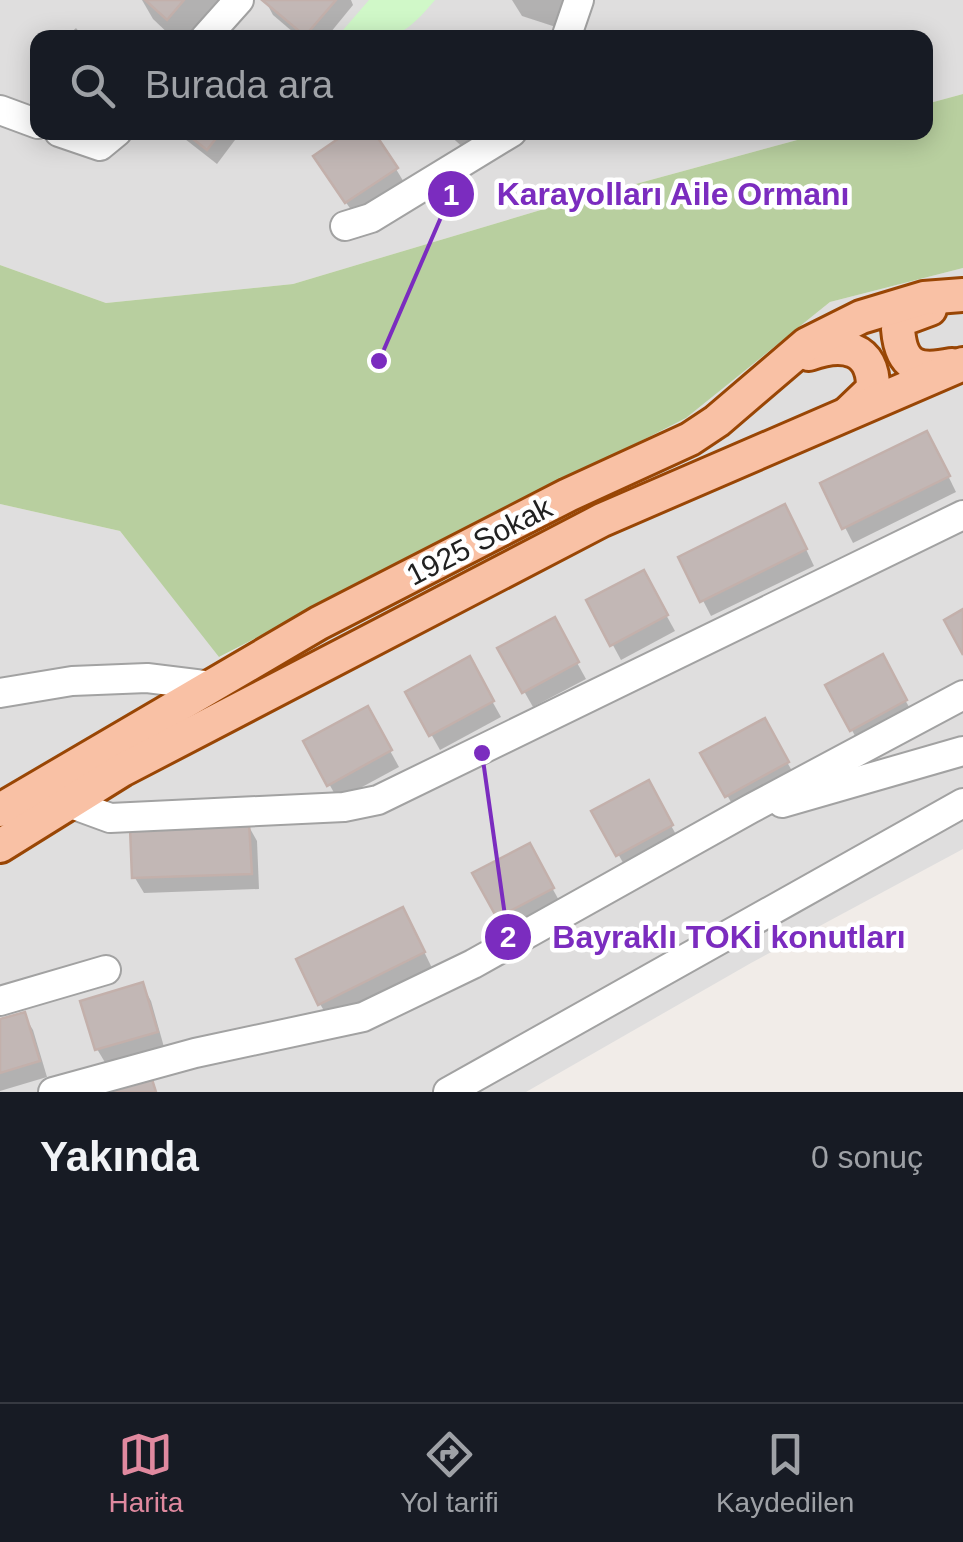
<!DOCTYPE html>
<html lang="tr">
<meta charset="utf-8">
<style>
:root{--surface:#171b24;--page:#242831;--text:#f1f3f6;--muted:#9ea1a6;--line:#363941;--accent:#e0899f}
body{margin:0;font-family:Helvetica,sans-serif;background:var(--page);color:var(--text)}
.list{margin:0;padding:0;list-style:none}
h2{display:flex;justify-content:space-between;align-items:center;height:130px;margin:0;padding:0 40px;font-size:42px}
h2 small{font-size:32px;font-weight:400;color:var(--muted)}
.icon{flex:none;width:55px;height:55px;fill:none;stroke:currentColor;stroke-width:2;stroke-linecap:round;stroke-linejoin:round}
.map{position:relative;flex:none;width:963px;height:1092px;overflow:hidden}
.search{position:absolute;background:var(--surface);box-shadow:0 5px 25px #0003;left:30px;right:30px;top:30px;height:110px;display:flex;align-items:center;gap:25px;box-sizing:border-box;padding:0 35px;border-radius:20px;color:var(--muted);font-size:38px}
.sheet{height:310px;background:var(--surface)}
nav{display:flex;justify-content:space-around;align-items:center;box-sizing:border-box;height:140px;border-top:2px solid var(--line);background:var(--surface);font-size:28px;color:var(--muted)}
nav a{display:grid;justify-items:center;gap:5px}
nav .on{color:var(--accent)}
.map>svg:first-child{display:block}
</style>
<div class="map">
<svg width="963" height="1092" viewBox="0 0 963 1092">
<rect width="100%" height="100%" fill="#f1ece8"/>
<g fill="#dfdede">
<polygon points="0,0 963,0 963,94 926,104 926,38 38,38 38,132 823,133 544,209 293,284 106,303 0,265"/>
<polygon points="963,268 963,849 751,963 526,1092 0,1092 0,504 120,531 220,657 686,418 830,302"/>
</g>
<polygon fill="#b8cf9f" points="963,94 963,268 830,302 686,418 219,657 120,531 0,504 0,265 106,303 293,284 544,209 823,133 926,132 926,104"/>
<path fill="#d0f8c8" d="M 369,0 L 435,0 C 398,44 391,38 337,37 Z"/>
<g fill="#0003">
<polygon points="142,0 228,0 194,38 173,38 153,19"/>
<polygon points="265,0 351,0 353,5 326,38 300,38 273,15"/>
<polygon points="512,0 572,0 562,29 522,16"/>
<polygon points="76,28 84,38 65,38"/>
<polygon points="176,132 241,132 217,164"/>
<polygon points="446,132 504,132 478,161"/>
<polygon points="396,169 405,184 356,217 325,172"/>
<polygon points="935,449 956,492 853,543 823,484"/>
<polygon points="793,522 814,566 711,616 681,558"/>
<polygon points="643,573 675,631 621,660 589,601"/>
<polygon points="554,621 586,679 533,707 500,649"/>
<polygon points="882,658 914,716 860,745 828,686"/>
<polygon points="469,660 501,717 440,750 408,693"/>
<polygon points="367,709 399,767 338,800 306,742"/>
<polygon points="764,721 796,778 736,811 704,754"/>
<polygon points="648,783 680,842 627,870 595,812"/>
<polygon points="248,825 257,841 259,889 144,893 135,878"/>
<polygon points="529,846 561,904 508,933 476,874"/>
<polygon points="411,925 432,968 329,1019 320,1004"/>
<polygon points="142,985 151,1001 164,1047 106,1064 97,1049"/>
<polygon points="24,1015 33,1030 47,1077 0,1091 0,1022"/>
</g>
<g fill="#c2b7b5" stroke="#c3b0ab" stroke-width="2.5">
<polygon points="145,0 184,0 167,20"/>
<polygon points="262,0 336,0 305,36"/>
<polygon points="184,132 221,132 207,150"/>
<polygon points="348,132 374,132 398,168 345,203 313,156"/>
<polygon points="927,431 950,476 842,529 820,483"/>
<polygon points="785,504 807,549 700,602 678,557"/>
<polygon points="644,570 668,615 610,646 586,600"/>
<polygon points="963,609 963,655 944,620"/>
<polygon points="555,617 579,662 522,693 497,648"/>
<polygon points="883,654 907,700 850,731 825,685"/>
<polygon points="470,656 494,701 429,736 405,692"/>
<polygon points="368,706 392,750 327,786 303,741"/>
<polygon points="765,718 789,762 725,797 700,753"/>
<polygon points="649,780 673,825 616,856 591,811"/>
<polygon points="249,823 252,874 132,878 130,828"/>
<polygon points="530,843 554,888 497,918 472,873"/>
<polygon points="403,907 425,952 318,1005 296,959"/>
<polygon points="143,982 158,1032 95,1050 80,1001"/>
<polygon points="25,1012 40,1061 0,1073 0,1019"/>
<polygon points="151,1076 156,1092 96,1092"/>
</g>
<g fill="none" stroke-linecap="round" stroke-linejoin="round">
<g stroke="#a2a2a2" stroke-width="32">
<g id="minor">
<polyline points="205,38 239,0"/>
<polyline points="566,38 579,0"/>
<polyline points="0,110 38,124"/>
<polyline points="59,132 100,146 117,132"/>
<polyline points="345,226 371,218 512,132"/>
<polyline points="0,693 72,681 147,678 212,686"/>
<polyline points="69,803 110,818 344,807 378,800 963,515"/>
<polyline points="782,803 963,751"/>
<polyline points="0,1001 106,970"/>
<polyline points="53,1092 195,1053 363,1017 473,964 750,809 963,695"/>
<polyline points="448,1092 963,803"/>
</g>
</g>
<g stroke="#994605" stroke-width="38">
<g id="major">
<path d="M 930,309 L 903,319 L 898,329 C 901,367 917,372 952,365"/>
<path d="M 809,354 C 842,342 874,346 873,389 L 849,412"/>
<polyline points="0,810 319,623 568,495 690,439 717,421 807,344 861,317 924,298 963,295"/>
<polyline points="0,846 122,770 602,520 963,364"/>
</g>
</g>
<use href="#minor" stroke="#fff" stroke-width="28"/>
<use href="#major" stroke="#f9c1a5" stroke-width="32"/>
</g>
<g text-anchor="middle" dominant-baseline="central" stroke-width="9" stroke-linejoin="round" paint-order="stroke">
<g font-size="30" fill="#212121" stroke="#fff">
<text transform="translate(479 541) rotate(-27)">1925 Sokak</text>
</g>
</g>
<path fill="none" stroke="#7b2cbf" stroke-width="4" d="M379 361L451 194M482 753L508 937"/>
<g fill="#7b2cbf" stroke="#fff" stroke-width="4">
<circle cx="379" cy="361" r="10"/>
<circle cx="482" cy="753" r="10"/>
<circle cx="451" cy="194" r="25"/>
<circle cx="508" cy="937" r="25"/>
</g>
<g font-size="30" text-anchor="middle" font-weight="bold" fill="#fff">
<text x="451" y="205">1</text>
<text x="508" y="947">2</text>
</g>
<g font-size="32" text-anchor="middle" font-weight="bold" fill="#7b2cbf" stroke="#fff" stroke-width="9" stroke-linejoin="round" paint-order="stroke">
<text x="673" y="205">Karayolları Aile Ormanı</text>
<text x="729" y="948">Bayraklı TOKİ konutları</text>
</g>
</svg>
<div class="search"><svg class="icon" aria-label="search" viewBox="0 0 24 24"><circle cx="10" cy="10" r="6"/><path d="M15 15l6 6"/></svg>Burada ara</div>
</div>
<section class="sheet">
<h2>Yakında<small>0 sonuç</small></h2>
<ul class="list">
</ul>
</section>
<nav>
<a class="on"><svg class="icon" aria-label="map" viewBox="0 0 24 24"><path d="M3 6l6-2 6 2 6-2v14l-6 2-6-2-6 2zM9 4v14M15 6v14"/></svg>Harita</a>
<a><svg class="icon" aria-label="directions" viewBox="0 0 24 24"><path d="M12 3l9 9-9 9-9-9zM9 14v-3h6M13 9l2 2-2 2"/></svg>Yol tarifi</a>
<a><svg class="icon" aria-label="saved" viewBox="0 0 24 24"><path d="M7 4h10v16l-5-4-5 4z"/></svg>Kaydedilen</a>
</nav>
